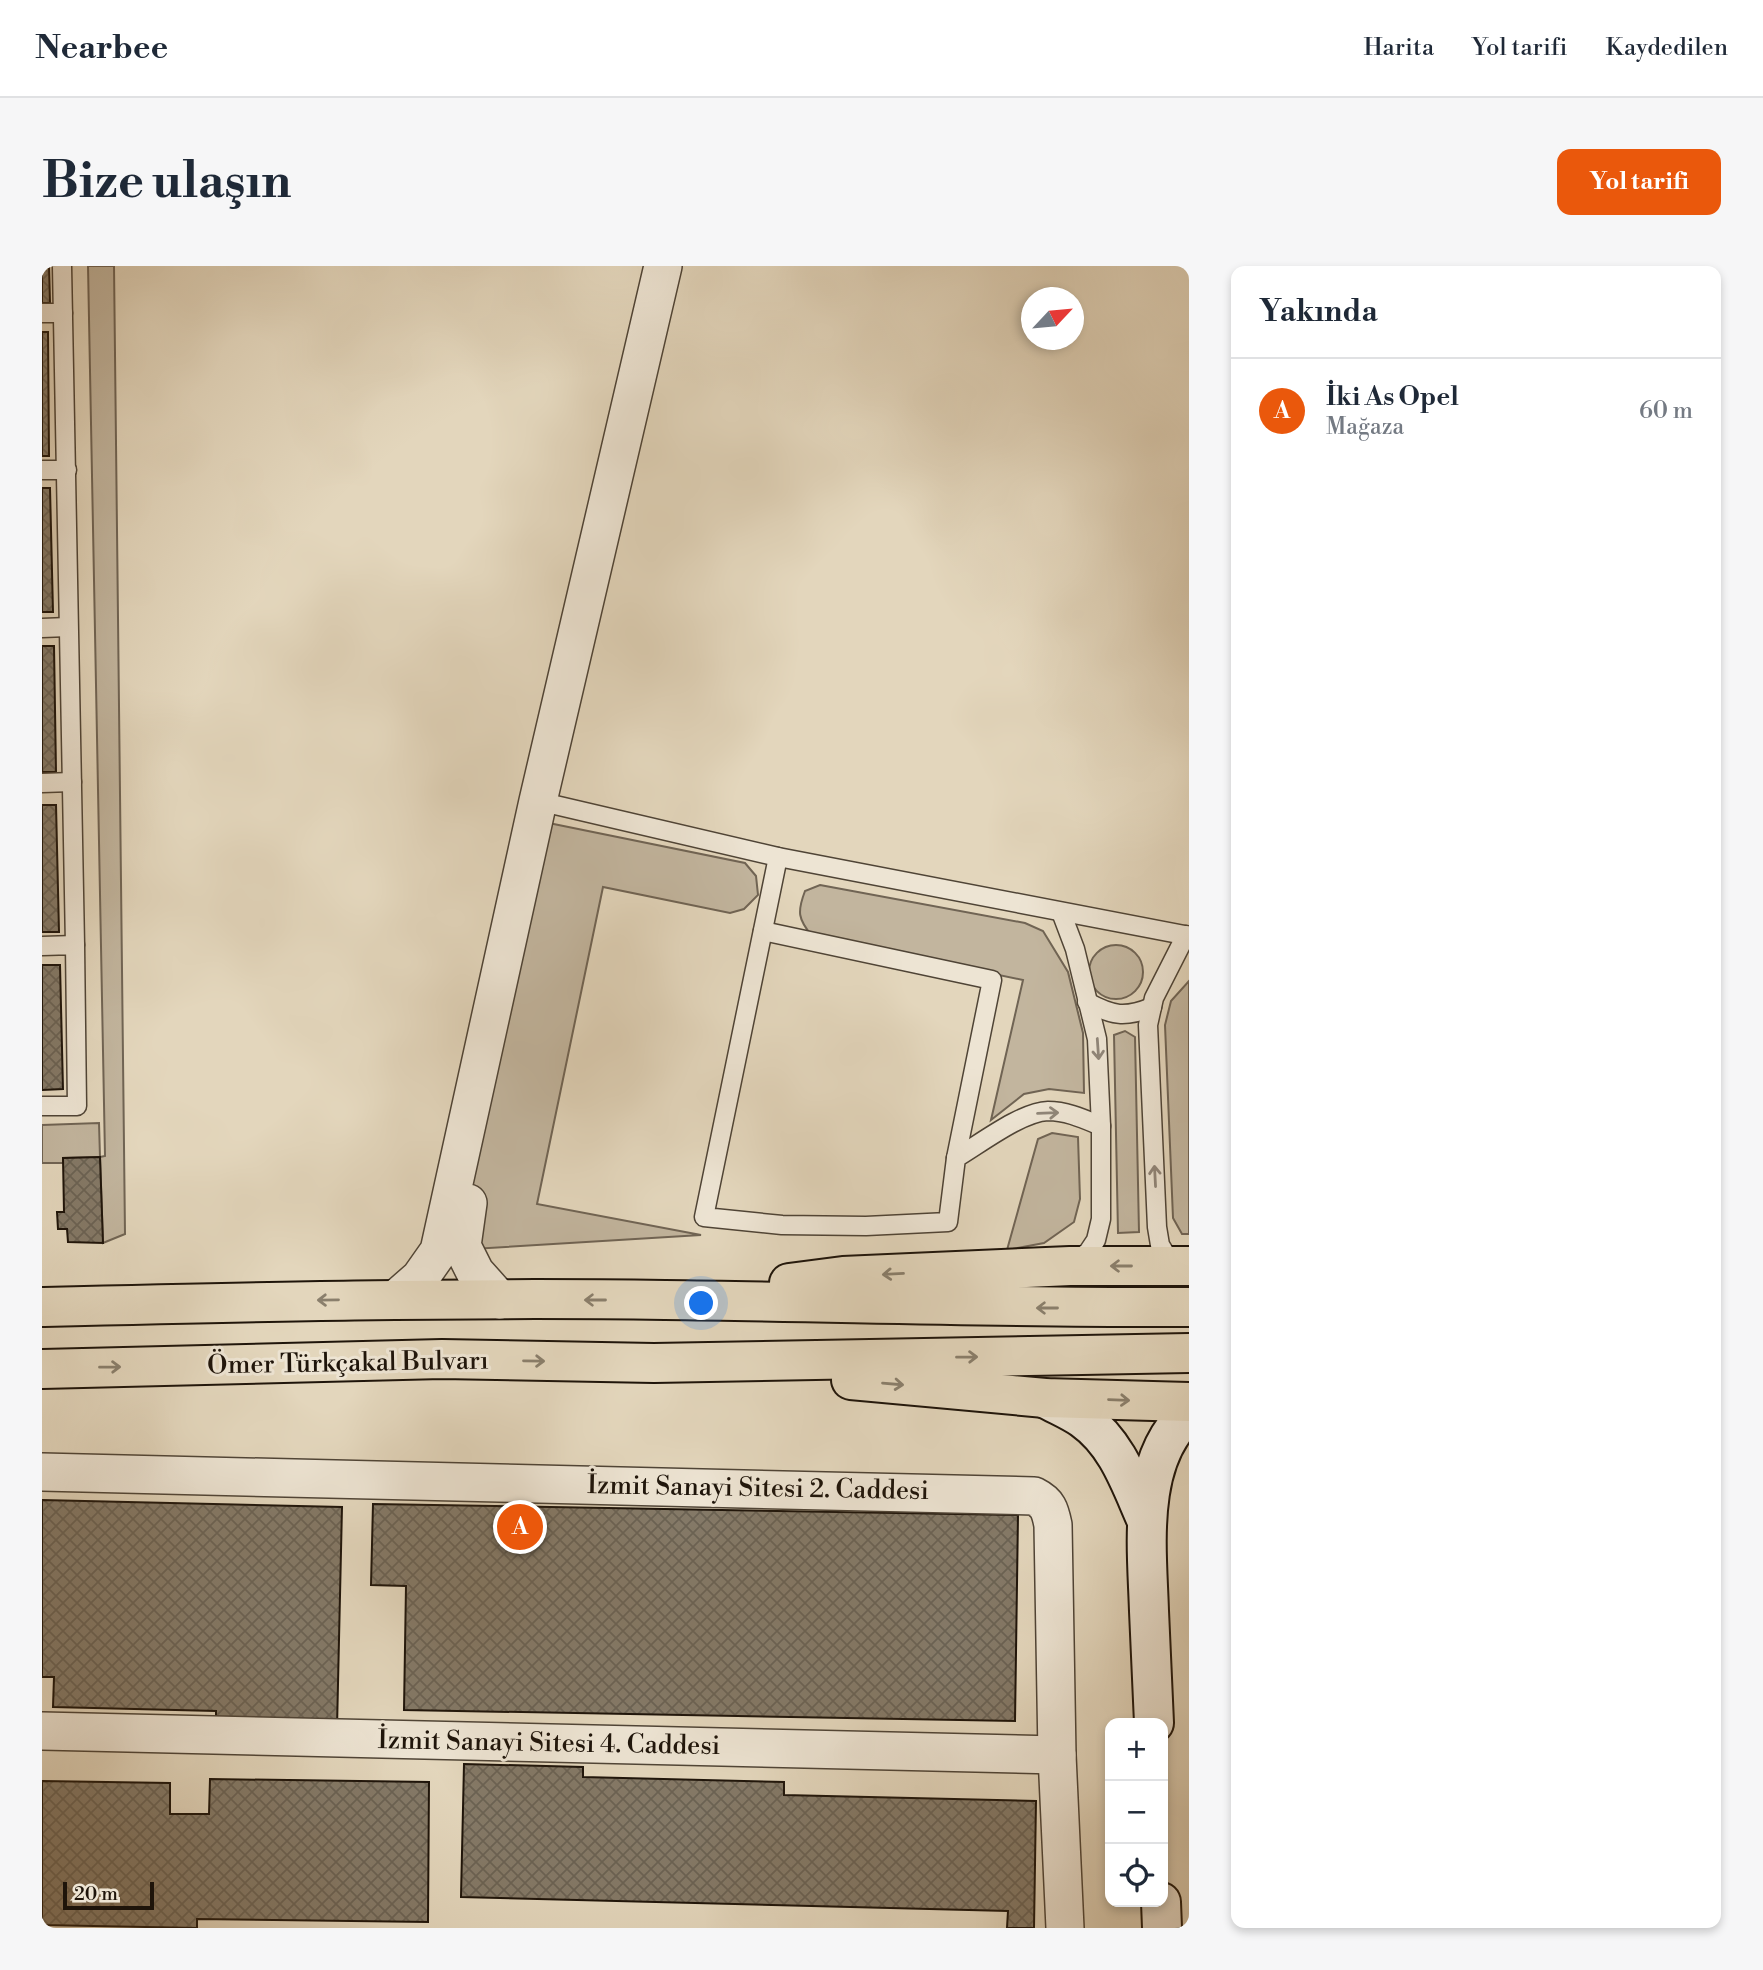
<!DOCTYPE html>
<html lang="tr">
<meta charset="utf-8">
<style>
:root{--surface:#fff;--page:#f6f6f7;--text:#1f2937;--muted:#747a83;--line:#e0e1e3;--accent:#ea580c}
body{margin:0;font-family:"Libre Bodoni",serif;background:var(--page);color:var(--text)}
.controls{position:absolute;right:21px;bottom:21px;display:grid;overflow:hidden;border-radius:14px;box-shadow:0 4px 10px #0003}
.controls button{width:63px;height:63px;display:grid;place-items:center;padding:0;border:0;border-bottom:2px solid var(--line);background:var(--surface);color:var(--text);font:35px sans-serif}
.compass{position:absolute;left:979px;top:21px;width:63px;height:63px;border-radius:50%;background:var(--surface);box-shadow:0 4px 10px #0003;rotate:64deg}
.scale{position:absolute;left:21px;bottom:18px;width:91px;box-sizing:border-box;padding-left:7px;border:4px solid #1e140a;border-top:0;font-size:19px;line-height:24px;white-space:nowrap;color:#1e140a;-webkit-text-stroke:5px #ede4d3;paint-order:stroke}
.you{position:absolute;left:660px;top:1038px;width:24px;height:24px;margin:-18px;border:5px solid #fff;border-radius:50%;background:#1a73e8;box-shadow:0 0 0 10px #1a73e833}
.badge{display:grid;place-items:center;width:46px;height:46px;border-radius:50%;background:var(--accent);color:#fff;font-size:23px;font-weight:700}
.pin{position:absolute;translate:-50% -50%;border:4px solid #fff;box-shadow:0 2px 7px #0006}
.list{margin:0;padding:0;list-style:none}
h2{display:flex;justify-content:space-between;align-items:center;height:91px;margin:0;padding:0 28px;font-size:30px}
h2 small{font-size:23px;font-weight:400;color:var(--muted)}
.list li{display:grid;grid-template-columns:46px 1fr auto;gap:21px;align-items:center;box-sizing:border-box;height:105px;padding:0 28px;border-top:2px solid var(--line)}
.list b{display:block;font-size:26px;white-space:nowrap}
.list p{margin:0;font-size:23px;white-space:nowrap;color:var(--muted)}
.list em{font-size:23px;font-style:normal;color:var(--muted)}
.icon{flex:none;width:38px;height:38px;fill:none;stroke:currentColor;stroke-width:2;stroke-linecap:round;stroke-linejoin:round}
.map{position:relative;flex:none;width:1147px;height:1662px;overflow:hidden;border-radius:14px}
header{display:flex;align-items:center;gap:42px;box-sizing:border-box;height:98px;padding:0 35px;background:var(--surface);border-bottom:2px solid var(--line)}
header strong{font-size:33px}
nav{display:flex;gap:38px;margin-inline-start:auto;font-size:24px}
.intro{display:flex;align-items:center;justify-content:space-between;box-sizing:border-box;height:168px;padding:0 42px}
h1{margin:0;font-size:49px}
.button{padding:18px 32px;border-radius:14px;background:var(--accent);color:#fff;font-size:24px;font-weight:700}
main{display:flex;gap:42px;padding:0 42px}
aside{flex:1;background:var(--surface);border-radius:14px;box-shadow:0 4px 10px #0003}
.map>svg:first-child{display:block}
</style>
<header>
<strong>Nearbee</strong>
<nav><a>Harita</a><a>Yol tarifi</a><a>Kaydedilen</a></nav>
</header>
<div class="intro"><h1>Bize ulaşın</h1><a class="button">Yol tarifi</a></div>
<main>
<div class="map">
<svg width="1147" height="1662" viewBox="0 0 1147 1662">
<defs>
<pattern id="building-cross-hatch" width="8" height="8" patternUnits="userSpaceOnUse" patternTransform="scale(1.75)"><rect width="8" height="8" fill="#847967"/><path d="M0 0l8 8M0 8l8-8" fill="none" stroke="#6b6253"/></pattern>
</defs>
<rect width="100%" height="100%" fill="#e3d6bc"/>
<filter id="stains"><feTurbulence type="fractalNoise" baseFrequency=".00286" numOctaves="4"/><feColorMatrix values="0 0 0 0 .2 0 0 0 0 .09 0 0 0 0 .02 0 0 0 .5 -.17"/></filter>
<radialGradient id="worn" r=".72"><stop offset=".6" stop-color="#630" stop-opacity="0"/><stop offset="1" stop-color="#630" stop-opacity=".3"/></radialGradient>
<g fill="#c2b59e" stroke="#706454" stroke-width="2">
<polygon points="46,0 72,0 83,968 61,977 58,891 21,892 21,897 0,897 0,859 57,857 58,891 63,890"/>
<polygon points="492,554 703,597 714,610 716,629 702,643 688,647 561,621 495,938 659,969 397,985"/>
<path d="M 778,619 L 983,657 L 1001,665 L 1026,706 L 1041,767 L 1042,827 L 1007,823 L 982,828 L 949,854 L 981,714 L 770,670 C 756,653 755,646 763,625 Z"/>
<circle cx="1074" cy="706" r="27"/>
<polygon points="1147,715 1147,968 1140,968 1131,952 1123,759 1129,735"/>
<polygon points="1083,765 1093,771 1097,966 1076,967 1072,769"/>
<polygon points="1010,867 1036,871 1038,933 1032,956 1002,977 965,984 996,873"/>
</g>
<g fill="url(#building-cross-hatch)" stroke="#1e140a" stroke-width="2">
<polygon points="0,0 7,0 8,37 0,37"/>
<polygon points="0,66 6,66 7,190 0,190"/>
<polygon points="0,222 8,222 11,346 0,346"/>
<polygon points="0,380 12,380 14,506 0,506"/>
<polygon points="0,539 14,539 17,666 0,666"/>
<polygon points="0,699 18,699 21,823 0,824"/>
<polygon points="58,891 61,977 26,976 25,963 16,963 15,946 22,946 21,892"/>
<polygon points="0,1234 300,1241 295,1462 174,1459 174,1445 11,1441 12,1411 0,1411"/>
<polygon points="331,1238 976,1249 973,1455 362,1444 364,1320 329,1319"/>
<polygon points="422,1498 541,1501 541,1511 742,1516 742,1529 994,1535 992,1662 965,1662 966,1645 419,1631"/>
<polygon points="168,1513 387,1516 386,1656 155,1653 155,1662 0,1659 0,1515 128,1517 128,1548 167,1548"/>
</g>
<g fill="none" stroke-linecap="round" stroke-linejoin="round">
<g stroke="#4f4436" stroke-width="21">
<g id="lane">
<polyline points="20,0 33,679"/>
<polyline points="0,47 21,47"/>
<polyline points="0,204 25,204"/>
<polyline points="0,362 26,361"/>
<polyline points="0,517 30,516"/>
<polyline points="496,535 736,591 1147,670"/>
<path d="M 736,591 L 662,951 L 740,959 L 824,960 L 906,956 L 914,892 C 938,878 979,846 1006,845 C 1025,845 1042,853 1059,860"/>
<polyline points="1019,646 1033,683 1055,773 1059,860 1059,953 1054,974 1046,986 1033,996"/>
<polyline points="721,665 950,714 914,892"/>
<polyline points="0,680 33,679 35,840 0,840"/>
<path d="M 1045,736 C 1071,750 1083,752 1110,741"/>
<polyline points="1130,999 1118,979 1115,961 1106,759 1112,732 1144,669"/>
</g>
</g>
<g stroke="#4f4436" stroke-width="40">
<g id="street">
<polyline points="426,937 420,980 433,1006 458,1034"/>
<polyline points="354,1033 378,1012 397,985 496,535 621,0"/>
<path d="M 0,1206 L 992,1230 C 1006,1237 1008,1244 1011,1259 L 1015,1489 L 1023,1662"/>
<polyline points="0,1465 1015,1489"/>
</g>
</g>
<g stroke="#1e140a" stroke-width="42">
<g id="secondary">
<path d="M 1003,1132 C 1015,1139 1030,1145 1041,1153 C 1075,1177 1088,1217 1104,1253"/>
<path d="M 1112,1457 C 1110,1420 1109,1382 1107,1345 C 1105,1281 1094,1194 1147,1147"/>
<polyline points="1119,1636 1120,1662"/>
</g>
</g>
<g stroke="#1e140a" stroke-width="42">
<g id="primary">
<polyline points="747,1017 801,1010 1028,1000 1147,1000"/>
<path d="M 0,1041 C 208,1036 415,1031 623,1034 C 797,1036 972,1042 1147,1041"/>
<polyline points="0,1103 400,1093 612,1097 1147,1087"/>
<polyline points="809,1114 1003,1132 1147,1136"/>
</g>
</g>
<use href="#lane" stroke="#ede4d3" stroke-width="18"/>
<use href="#street" stroke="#ede4d3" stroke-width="37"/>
<use href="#secondary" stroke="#ede4d3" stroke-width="38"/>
<use href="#primary" stroke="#e3d6bc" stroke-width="38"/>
</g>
<defs><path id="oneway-shaft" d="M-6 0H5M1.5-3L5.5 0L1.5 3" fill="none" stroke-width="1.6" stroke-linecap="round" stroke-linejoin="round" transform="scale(1.75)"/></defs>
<g stroke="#908679">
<use href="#oneway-shaft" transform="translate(1056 783) rotate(86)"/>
<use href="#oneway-shaft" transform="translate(1006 847) rotate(-2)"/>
<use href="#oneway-shaft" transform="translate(1113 910) rotate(-93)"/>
</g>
<g stroke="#8a7f6c">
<use href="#oneway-shaft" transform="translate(1079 1000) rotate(180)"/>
<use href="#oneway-shaft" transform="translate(851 1008) rotate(177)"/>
<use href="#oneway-shaft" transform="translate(286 1034) rotate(179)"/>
<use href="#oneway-shaft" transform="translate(553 1034) rotate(180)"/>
<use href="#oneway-shaft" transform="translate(1005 1042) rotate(180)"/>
<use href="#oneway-shaft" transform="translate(925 1091) rotate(-1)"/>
<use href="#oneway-shaft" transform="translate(492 1095) rotate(1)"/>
<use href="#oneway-shaft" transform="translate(68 1101) rotate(-1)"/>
<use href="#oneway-shaft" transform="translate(851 1118) rotate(5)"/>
<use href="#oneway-shaft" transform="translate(1077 1134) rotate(2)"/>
</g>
<g text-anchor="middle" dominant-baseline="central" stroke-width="6" stroke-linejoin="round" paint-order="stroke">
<g font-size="26" fill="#1e140a" stroke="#ede4d3">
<text transform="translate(306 1097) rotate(-1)">Ömer Türkçakal Bulvarı</text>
<text transform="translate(716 1222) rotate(1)">İzmit Sanayi Sitesi 2. Caddesi</text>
<text transform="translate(507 1477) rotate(1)">İzmit Sanayi Sitesi 4. Caddesi</text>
</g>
</g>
<rect width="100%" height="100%" filter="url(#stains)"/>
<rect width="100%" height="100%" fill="url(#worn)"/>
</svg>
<div class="controls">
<button>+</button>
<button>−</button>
<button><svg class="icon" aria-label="locate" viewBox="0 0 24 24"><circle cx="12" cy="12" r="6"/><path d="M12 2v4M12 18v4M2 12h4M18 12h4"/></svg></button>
</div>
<svg class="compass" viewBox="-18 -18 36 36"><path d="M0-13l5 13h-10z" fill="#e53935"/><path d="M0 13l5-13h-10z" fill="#747a83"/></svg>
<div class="scale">20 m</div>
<div class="you"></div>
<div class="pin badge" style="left:478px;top:1261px">A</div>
</div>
<aside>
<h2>Yakında<small></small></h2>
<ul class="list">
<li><span class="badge">A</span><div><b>İki As Opel</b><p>Mağaza</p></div><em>60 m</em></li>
</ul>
</aside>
</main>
